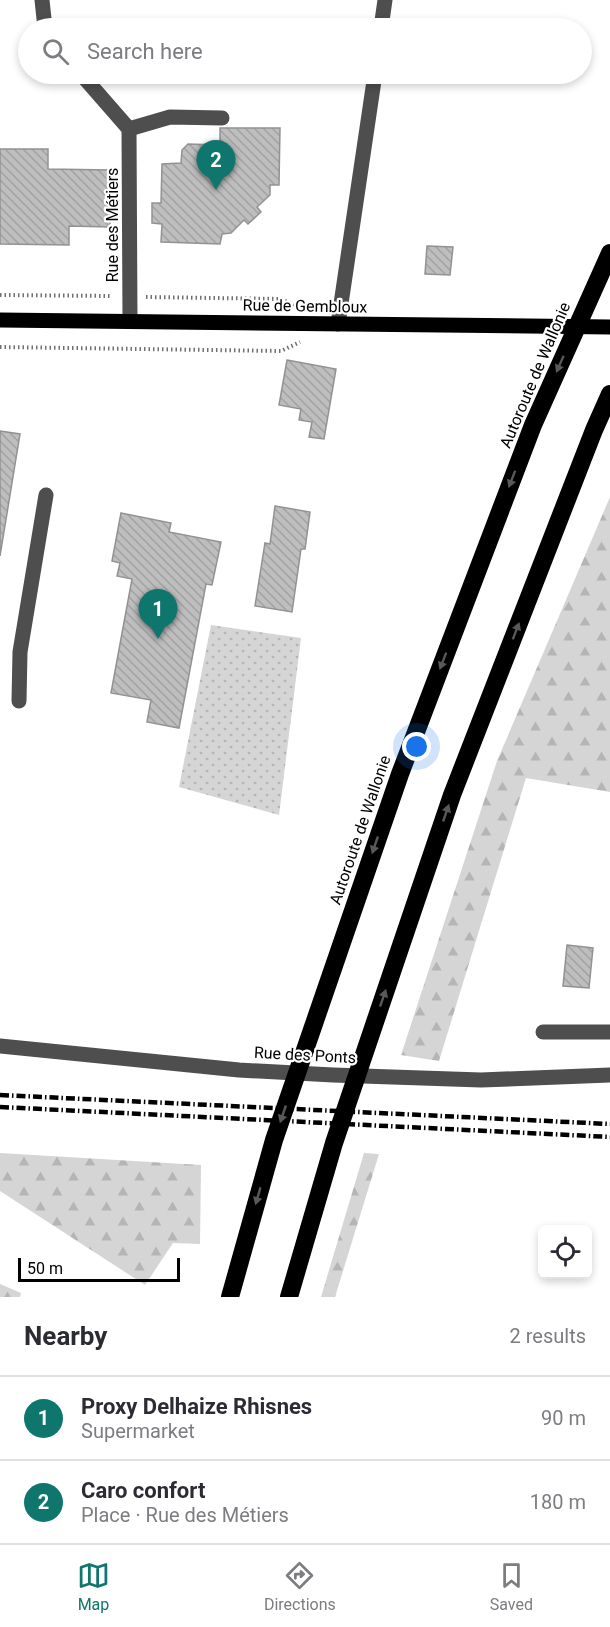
<!DOCTYPE html>
<meta charset="utf-8">
<style>
:root{--surface:#fff;--page:#f7f7f7;--text:#2b2b33;--muted:#7c7c81;--line:#e1e1e2;--accent:#0f766e}
body{margin:0;font-family:Roboto,sans-serif;background:var(--page);color:var(--text)}
.controls{position:absolute;right:18px;bottom:18px;display:grid;overflow:hidden;border-radius:9px;box-shadow:0 3px 9px #0003}
.controls button{width:54px;height:54px;display:grid;place-items:center;padding:0;border:0;border-bottom:2px solid var(--line);background:var(--surface);color:var(--text);font:30px sans-serif}
.scale{position:absolute;left:18px;bottom:15px;width:162px;box-sizing:border-box;padding-left:6px;border:3px solid #000;border-top:0;font-size:16px;line-height:21px;white-space:nowrap;color:#000;-webkit-text-stroke:4px #fff;paint-order:stroke}
.you{position:absolute;left:417px;top:747px;width:21px;height:21px;margin:-15px;border:4px solid #fff;border-radius:50%;background:#1a73e8;box-shadow:0 0 0 9px #1a73e833}
.badge{display:grid;place-items:center;width:39px;height:39px;border-radius:50%;background:var(--accent);color:#fff;font-size:20px;font-weight:700}
.pin{position:absolute;translate:-50% -50px;filter:drop-shadow(0 2px 3px #0008)}
.pin::after{content:'';position:absolute;top:32px;width:21px;height:18px;background:inherit;clip-path:polygon(0 0,100% 0,50% 100%)}
.list{margin:0;padding:0;list-style:none}
h2{display:flex;justify-content:space-between;align-items:center;height:78px;margin:0;padding:0 24px;font-size:26px}
h2 small{font-size:20px;font-weight:400;color:var(--muted)}
.list li{display:grid;grid-template-columns:39px 1fr auto;gap:18px;align-items:center;box-sizing:border-box;height:84px;padding:0 24px;border-top:2px solid var(--line)}
.list b{display:block;font-size:22px;white-space:nowrap}
.list p{margin:0;font-size:20px;white-space:nowrap;color:var(--muted)}
.list em{font-size:20px;font-style:normal;color:var(--muted)}
.icon{flex:none;width:33px;height:33px;fill:none;stroke:currentColor;stroke-width:2;stroke-linecap:round;stroke-linejoin:round}
.map{position:relative;flex:none;width:610px;height:1297px;overflow:hidden}
.search{position:absolute;background:var(--surface);box-shadow:0 3px 9px #0003;left:18px;right:18px;top:18px;height:66px;display:flex;align-items:center;gap:15px;box-sizing:border-box;padding:0 21px;border-radius:33px;color:var(--muted);font-size:22px}
.sheet{height:246px;background:var(--surface)}
nav{display:flex;justify-content:space-around;align-items:center;box-sizing:border-box;height:84px;border-top:2px solid var(--line);background:var(--surface);font-size:16px;color:var(--muted)}
nav a{display:grid;justify-items:center;gap:3px}
nav .on{color:var(--accent)}
.map>svg:first-child{display:block}
</style>
<div class="map">
<svg width="610" height="1297" viewBox="0 0 610 1297">
<defs>
<pattern id="grass-dots" width="8" height="8" patternUnits="userSpaceOnUse" patternTransform="scale(1.5)"><rect width="8" height="8" fill="#d5d5d5"/><path d="M2 2h.1M6 6h.1" fill="none" stroke="#b5b5b5" stroke-width="1.8" stroke-linecap="round"/></pattern>
<pattern id="forest-firs" width="22" height="20" patternUnits="userSpaceOnUse" patternTransform="scale(1.5)"><rect width="22" height="20" fill="#d5d5d5"/><path d="M5 1l3.5 6h-7zM16 11l3.5 6h-7z" fill="#b5b5b5"/></pattern>
<pattern id="building-back-hatch" width="6" height="6" patternUnits="userSpaceOnUse" patternTransform="scale(1.5)"><rect width="6" height="6" fill="#bebebe"/><path d="M-1 5l2 2M0 0l6 6M5-1l2 2" fill="none" stroke="#a2a2a2"/></pattern>
</defs>
<rect width="100%" height="100%" fill="#fff"/>
<polygon fill="url(#grass-dots)" points="211,625 301,638 279,815 179,787"/>
<g fill="url(#forest-firs)">
<polygon points="610,497 610,792 526,778 439,1061 401,1055 497,761"/>
<polygon points="0,1153 201,1165 200,1244 173,1243 145,1285 0,1191"/>
<polygon points="364,1153 379,1154 335,1297 321,1297"/>
<polygon points="0,1284 21,1293 20,1297 0,1297"/>
</g>
<g fill="url(#building-back-hatch)" stroke="#929292" stroke-width="1.5">
<polygon points="220,128 280,128 279,185 270,185 270,195 257,207 261,212 248,224 244,220 231,233 222,234 220,244 161,242 162,224 152,223 152,203 161,203 162,164 181,163 182,150 188,144 220,145"/>
<polygon points="0,149 48,149 48,169 110,170 110,227 69,226 69,245 0,244"/>
<polygon points="427,246 453,247 450,275 425,274"/>
<polygon points="287,360 336,369 324,439 309,437 312,422 299,420 301,409 279,405"/>
<polygon points="0,431 20,434 0,556"/>
<polygon points="275,506 310,512 305,549 301,549 292,612 255,606 265,543 270,544"/>
<polygon points="121,513 171,523 169,532 221,542 212,585 206,584 179,728 147,722 151,700 111,693 132,579 117,576 120,563 112,561"/>
<polygon points="567,945 593,948 589,988 563,986"/>
</g>
<g fill="none" stroke-linecap="round" stroke-linejoin="round">
<g stroke="#707070" stroke-width="4" stroke-dasharray="1.5 3" stroke-linecap="butt">
<polyline points="0,295 112,296"/>
<polyline points="146,297 281,299 294,305"/>
<polyline points="0,347 281,351 300,342"/>
</g>
<g stroke="#4e4e4e" stroke-width="15">
<polyline points="42,0 45,28"/>
<polyline points="381,28 385,0"/>
<polyline points="81,74 129,129 130,321"/>
<polyline points="129,129 170,117 222,118"/>
<polyline points="338,324 375,74"/>
<polyline points="19,701 20,652 46,495"/>
<polyline points="543,1032 610,1032"/>
<polyline points="0,1046 239,1070 333,1075 481,1080 610,1075"/>
</g>
<polyline stroke="#000" stroke-width="15" points="0,320 610,327"/>
<g stroke="#000" stroke-width="18">
<polyline points="230,1297 274,1140 400,774 533,425 610,253"/>
<polyline points="289,1297 334,1143 452,795 594,430 610,394"/>
</g>
<g stroke="#000" stroke-width="4.5" stroke-dasharray="9 3 1.5 3" stroke-linecap="butt">
<polyline points="0,1095 610,1124"/>
<polyline points="0,1107 610,1137"/>
</g>
</g>
<defs><path id="oneway-solid" d="M-6-.8H1V-3.2L6.5 0L1 3.2V.8H-6Z" transform="scale(1.5)"/></defs>
<g fill="#595959">
<use href="#oneway-solid" transform="translate(560 364) rotate(114)"/>
<use href="#oneway-solid" transform="translate(512 479) rotate(111)"/>
<use href="#oneway-solid" transform="translate(516 631) rotate(-69)"/>
<use href="#oneway-solid" transform="translate(443 661) rotate(111)"/>
<use href="#oneway-solid" transform="translate(446 813) rotate(-71)"/>
<use href="#oneway-solid" transform="translate(375 845) rotate(109)"/>
<use href="#oneway-solid" transform="translate(383 998) rotate(-71)"/>
<use href="#oneway-solid" transform="translate(283 1114) rotate(109)"/>
<use href="#oneway-solid" transform="translate(258 1196) rotate(106)"/>
</g>
<g text-anchor="middle" dominant-baseline="central" stroke-width="4.5" stroke-linejoin="round" paint-order="stroke">
<g font-size="16" fill="#000" stroke="#fff">
<text transform="translate(112 225) rotate(-90)">Rue des Métiers</text>
<text transform="translate(305 306) rotate(1)">Rue de Gembloux</text>
<text transform="translate(535 375) rotate(-67)">Autoroute de Wallonie</text>
<text transform="translate(360 830) rotate(-71)">Autoroute de Wallonie</text>
<text transform="translate(305 1055) rotate(3)">Rue des Ponts</text>
</g>
</g>
</svg>
<div class="controls">
<button><svg class="icon" aria-label="locate" viewBox="0 0 24 24"><circle cx="12" cy="12" r="6"/><path d="M12 2v4M12 18v4M2 12h4M18 12h4"/></svg></button>
</div>
<div class="scale">50 m</div>
<div class="you"></div>
<div class="pin badge" style="left:158px;top:639px">1</div>
<div class="pin badge" style="left:216px;top:190px">2</div>
<div class="search"><svg class="icon" aria-label="search" viewBox="0 0 24 24"><circle cx="10" cy="10" r="6"/><path d="M15 15l6 6"/></svg>Search here</div>
</div>
<section class="sheet">
<h2>Nearby<small>2 results</small></h2>
<ul class="list">
<li><span class="badge">1</span><div><b>Proxy Delhaize Rhisnes</b><p>Supermarket</p></div><em>90 m</em></li>
<li><span class="badge">2</span><div><b>Caro confort</b><p>Place · Rue des Métiers</p></div><em>180 m</em></li>
</ul>
</section>
<nav>
<a class="on"><svg class="icon" aria-label="map" viewBox="0 0 24 24"><path d="M3 6l6-2 6 2 6-2v14l-6 2-6-2-6 2zM9 4v14M15 6v14"/></svg>Map</a>
<a><svg class="icon" aria-label="directions" viewBox="0 0 24 24"><path d="M12 3l9 9-9 9-9-9zM9 14v-3h6M13 9l2 2-2 2"/></svg>Directions</a>
<a><svg class="icon" aria-label="saved" viewBox="0 0 24 24"><path d="M7 4h10v16l-5-4-5 4z"/></svg>Saved</a>
</nav>
